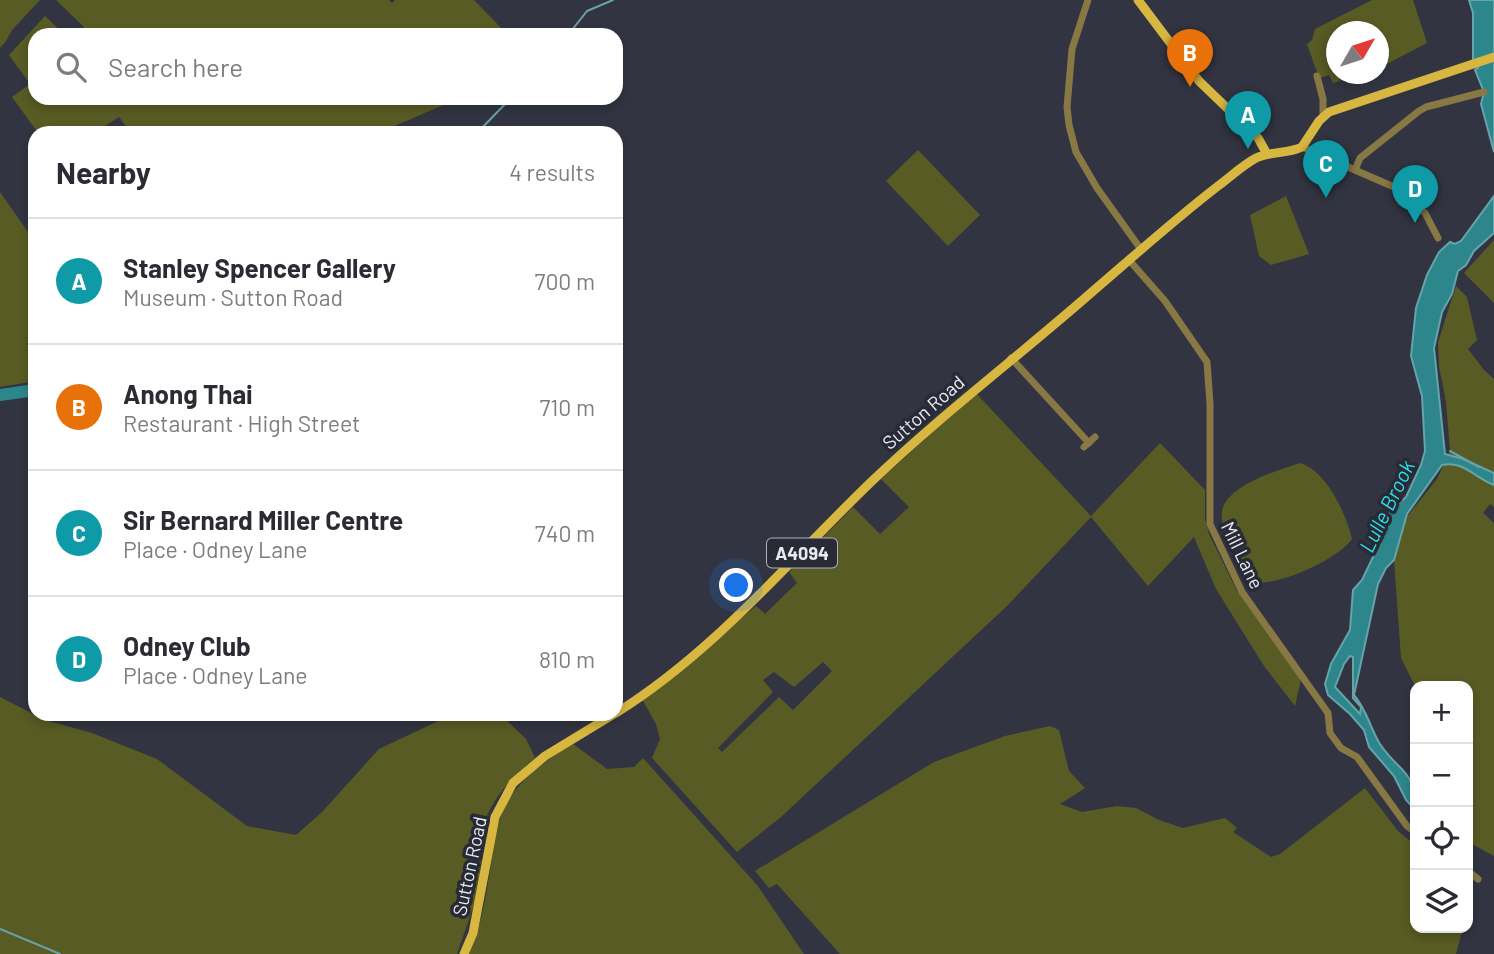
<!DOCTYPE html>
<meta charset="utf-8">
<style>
:root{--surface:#fff;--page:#f7f7f7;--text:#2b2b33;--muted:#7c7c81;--line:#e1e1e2;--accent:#111827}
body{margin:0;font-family:Barlow,sans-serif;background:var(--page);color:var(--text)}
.controls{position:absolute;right:21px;bottom:21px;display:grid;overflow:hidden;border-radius:14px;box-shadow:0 4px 10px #0003}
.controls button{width:63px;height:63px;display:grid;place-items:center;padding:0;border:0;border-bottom:2px solid var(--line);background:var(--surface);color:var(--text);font:35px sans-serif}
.compass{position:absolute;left:1326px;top:21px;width:63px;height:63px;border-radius:50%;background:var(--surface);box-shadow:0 4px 10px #0003;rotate:51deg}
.you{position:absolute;left:737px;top:586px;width:24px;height:24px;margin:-18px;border:5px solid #fff;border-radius:50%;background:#1a73e8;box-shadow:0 0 0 10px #1a73e833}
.badge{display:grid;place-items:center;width:46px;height:46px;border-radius:50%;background:var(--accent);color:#fff;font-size:23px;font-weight:700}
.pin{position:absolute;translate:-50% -58px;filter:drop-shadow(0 2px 4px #0008)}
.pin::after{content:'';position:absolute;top:37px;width:24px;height:21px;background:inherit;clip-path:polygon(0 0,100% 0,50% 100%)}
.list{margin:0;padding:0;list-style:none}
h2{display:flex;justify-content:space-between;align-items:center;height:91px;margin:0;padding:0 28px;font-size:30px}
h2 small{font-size:23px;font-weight:400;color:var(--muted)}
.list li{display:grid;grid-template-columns:46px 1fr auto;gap:21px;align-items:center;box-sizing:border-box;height:126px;padding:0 28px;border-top:2px solid var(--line)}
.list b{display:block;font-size:26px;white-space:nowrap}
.list p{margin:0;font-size:23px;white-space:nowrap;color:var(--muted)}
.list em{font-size:23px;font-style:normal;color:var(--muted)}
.icon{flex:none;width:38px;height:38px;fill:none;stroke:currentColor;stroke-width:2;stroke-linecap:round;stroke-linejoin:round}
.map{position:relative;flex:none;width:1494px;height:954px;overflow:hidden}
.search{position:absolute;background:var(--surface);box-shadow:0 4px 10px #0003;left:28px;top:28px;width:595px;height:77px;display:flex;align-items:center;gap:18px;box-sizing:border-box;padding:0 24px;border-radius:21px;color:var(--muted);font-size:26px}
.panel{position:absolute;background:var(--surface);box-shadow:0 4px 10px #0003;left:28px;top:126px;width:595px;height:595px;border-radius:21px}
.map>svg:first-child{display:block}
</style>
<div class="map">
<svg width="1494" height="954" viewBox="0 0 1494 954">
<rect width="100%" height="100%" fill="#323541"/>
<g fill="#595b24" fill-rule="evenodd">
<polygon points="0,0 40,0 12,30 6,41 0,48"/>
<polygon points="56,0 389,0 392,3 395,0 474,0 508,35 77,35 84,27"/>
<polygon points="1372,0 1413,0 1427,43 1379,68 1378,32 1336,32 1336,74 1362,74 1333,83 1329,75 1319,78 1307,44 1312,40 1315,29"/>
<polygon points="45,16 65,35 35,35 35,98 460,98 378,133 131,133 119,117 94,133 38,133 12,97 30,84 9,55"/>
<polygon points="918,150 980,215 948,246 886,181"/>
<polygon points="0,192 35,242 35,327 30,382 0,387"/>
<polygon points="1286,196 1309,254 1271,265 1259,256 1250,215"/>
<polygon points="1494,240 1494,303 1464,273"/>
<polygon points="1456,286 1467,297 1477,340 1468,349 1484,370 1494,379 1494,507 1490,504 1483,513 1494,523 1494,856 1468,842 1468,686 1415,686 1401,658 1394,560 1406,518 1437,479 1450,451 1446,402 1439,366 1438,342"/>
<path d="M 976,393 L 1091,516 L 1160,443 L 1205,490 L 1205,519 L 1209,534 L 1237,591 L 1301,679 L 1295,706 L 1264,666 L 1216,589 L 1194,537 L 1148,586 L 1091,517 L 1007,606 L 781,817 L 737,852 L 652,758 L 660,739 L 656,724 L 642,699 L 756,606 L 765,614 L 797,583 L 789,572 L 853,507 L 880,534 L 909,507 L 881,479 ZM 823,662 L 832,671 L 793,710 L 779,697 L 722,752 L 718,748 L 773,692 L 763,680 L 774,672 L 794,687 Z"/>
<path d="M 1300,463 C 1327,471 1346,514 1352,539 C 1337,560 1276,588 1250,582 C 1241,573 1237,559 1232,548 C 1227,537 1220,523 1222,511 C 1227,485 1279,470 1300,463 Z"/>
<path d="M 0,697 L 45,720 L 92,733 L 157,759 L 247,826 L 296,835 L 322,812 L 379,749 L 453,714 L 500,714 L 526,739 L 535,758 C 512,778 493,796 483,826 L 479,890 L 457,954 L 0,954 Z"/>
<polygon points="1050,726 1059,730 1069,771 1085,788 1060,804 1082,812 1117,806 1136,808 1159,820 1183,828 1225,818 1237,828 1233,832 1271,857 1280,854 1365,788 1398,831 1415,845 1415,928 1463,928 1456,954 840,954 777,884 769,888 755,871 934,762 1005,736"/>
<path d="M 573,744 L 607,769 L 634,767 L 643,758 L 757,885 L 804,954 L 469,954 C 482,925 486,895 491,864 C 493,850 494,834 499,821 C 510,785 543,762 573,744 Z"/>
</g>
<g fill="#2d868b" stroke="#65a4aa" stroke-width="2" fill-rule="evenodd">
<polygon points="1469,0 1494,0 1494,152 1481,104 1484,92 1475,70 1478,68 1473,60 1473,13"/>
<path d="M 1494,196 L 1494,233 L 1474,251 L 1466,265 L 1458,271 L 1452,294 L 1442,312 L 1434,348 L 1445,454 L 1463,459 L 1494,473 L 1494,485 C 1475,478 1463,460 1442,465 L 1407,514 L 1394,560 L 1386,568 L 1378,584 L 1354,695 C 1367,710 1370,728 1380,744 C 1400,774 1415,768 1415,810 L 1406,800 L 1394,776 L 1369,747 L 1364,730 L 1350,714 L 1328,695 L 1325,684 L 1331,664 L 1350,630 L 1353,590 L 1362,580 L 1387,528 L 1390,512 L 1406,497 L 1421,465 L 1425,451 L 1422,396 L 1411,356 L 1416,308 L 1427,275 L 1439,252 L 1450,242 L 1455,244 L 1461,241 ZM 1350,656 L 1353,657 L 1353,698 L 1361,707 L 1360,714 L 1335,687 L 1344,664 Z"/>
</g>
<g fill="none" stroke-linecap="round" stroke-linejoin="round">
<g stroke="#65a4aa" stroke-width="2">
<polyline points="568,35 587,11 613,0"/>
<polyline points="477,133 511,98"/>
<polyline points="1450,451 1479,467"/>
<polyline points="0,929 60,954"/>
</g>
<polyline stroke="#2d868b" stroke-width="12" points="0,395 35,390"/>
<g stroke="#877844" stroke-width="7">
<polyline points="1088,0 1072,49 1067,107 1069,125 1076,152 1097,188 1140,248"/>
<polyline points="1317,76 1323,99 1323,116"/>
<polyline points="1302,147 1394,187 1425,213 1438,238"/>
<polyline points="1355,170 1360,158 1419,111 1426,107 1484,92"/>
<polyline points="1129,260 1165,301 1207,362 1210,404 1210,524 1242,592 1328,713 1330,733 1341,748 1357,757 1407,826 1415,832"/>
<polyline points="1011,358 1089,443"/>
<polyline points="1084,447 1095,437"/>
<polyline points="1468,871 1478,879"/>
</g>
<g stroke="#d8b740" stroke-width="9">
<polyline points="1138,0 1199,81 1258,138 1267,154"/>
<path d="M 616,713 C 714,652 789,561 871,482 C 941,415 1019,356 1092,292 C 1134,256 1174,220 1218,186 C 1230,177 1243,165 1256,158 C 1271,151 1288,154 1302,147 L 1319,121 L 1329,112 L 1494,57"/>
<polyline points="464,954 473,933 495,817 513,783 545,756 614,714"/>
</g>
</g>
<g text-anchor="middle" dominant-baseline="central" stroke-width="7" stroke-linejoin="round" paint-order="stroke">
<rect fill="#282b36" stroke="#afb1ba" stroke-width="2" x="767" y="538.5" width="70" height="29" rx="5"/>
<g font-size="18" font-weight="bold" fill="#e9ebf2">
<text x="802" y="553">A4094</text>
</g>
<g font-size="19" fill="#e9ebf2" stroke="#282b36">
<text transform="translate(923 412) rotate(-41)">Sutton Road</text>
<text transform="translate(1243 555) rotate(64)">Mill Lane</text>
<text transform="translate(469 866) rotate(-78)">Sutton Road</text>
</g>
<g font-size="21" font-style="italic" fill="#2adee6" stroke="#282b36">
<text transform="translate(1386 506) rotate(-64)">Lulle Brook</text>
</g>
</g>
</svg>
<div class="controls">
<button>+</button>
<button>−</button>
<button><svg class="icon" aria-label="locate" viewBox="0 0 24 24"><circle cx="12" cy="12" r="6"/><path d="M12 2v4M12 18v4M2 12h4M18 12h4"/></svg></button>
<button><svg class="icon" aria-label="layers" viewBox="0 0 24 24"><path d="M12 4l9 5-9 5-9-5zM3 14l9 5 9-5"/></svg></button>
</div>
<svg class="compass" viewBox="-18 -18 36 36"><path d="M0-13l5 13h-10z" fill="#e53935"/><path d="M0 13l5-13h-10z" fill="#7c7c81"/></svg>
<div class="you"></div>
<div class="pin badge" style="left:1248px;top:149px;background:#0f9aa8">A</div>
<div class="pin badge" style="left:1190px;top:87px;background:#e8710a">B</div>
<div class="pin badge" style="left:1326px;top:198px;background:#0f9aa8">C</div>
<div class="pin badge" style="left:1415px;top:223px;background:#0f9aa8">D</div>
<div class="search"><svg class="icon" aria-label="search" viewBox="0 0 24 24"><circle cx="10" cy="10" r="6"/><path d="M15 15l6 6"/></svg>Search here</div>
<section class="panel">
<h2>Nearby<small>4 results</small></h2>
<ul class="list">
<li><span class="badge" style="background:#0f9aa8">A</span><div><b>Stanley Spencer Gallery</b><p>Museum · Sutton Road</p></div><em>700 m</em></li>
<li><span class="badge" style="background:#e8710a">B</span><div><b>Anong Thai</b><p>Restaurant · High Street</p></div><em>710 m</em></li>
<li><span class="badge" style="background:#0f9aa8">C</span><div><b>Sir Bernard Miller Centre</b><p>Place · Odney Lane</p></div><em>740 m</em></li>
<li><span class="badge" style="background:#0f9aa8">D</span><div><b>Odney Club</b><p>Place · Odney Lane</p></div><em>810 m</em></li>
</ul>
</section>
</div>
